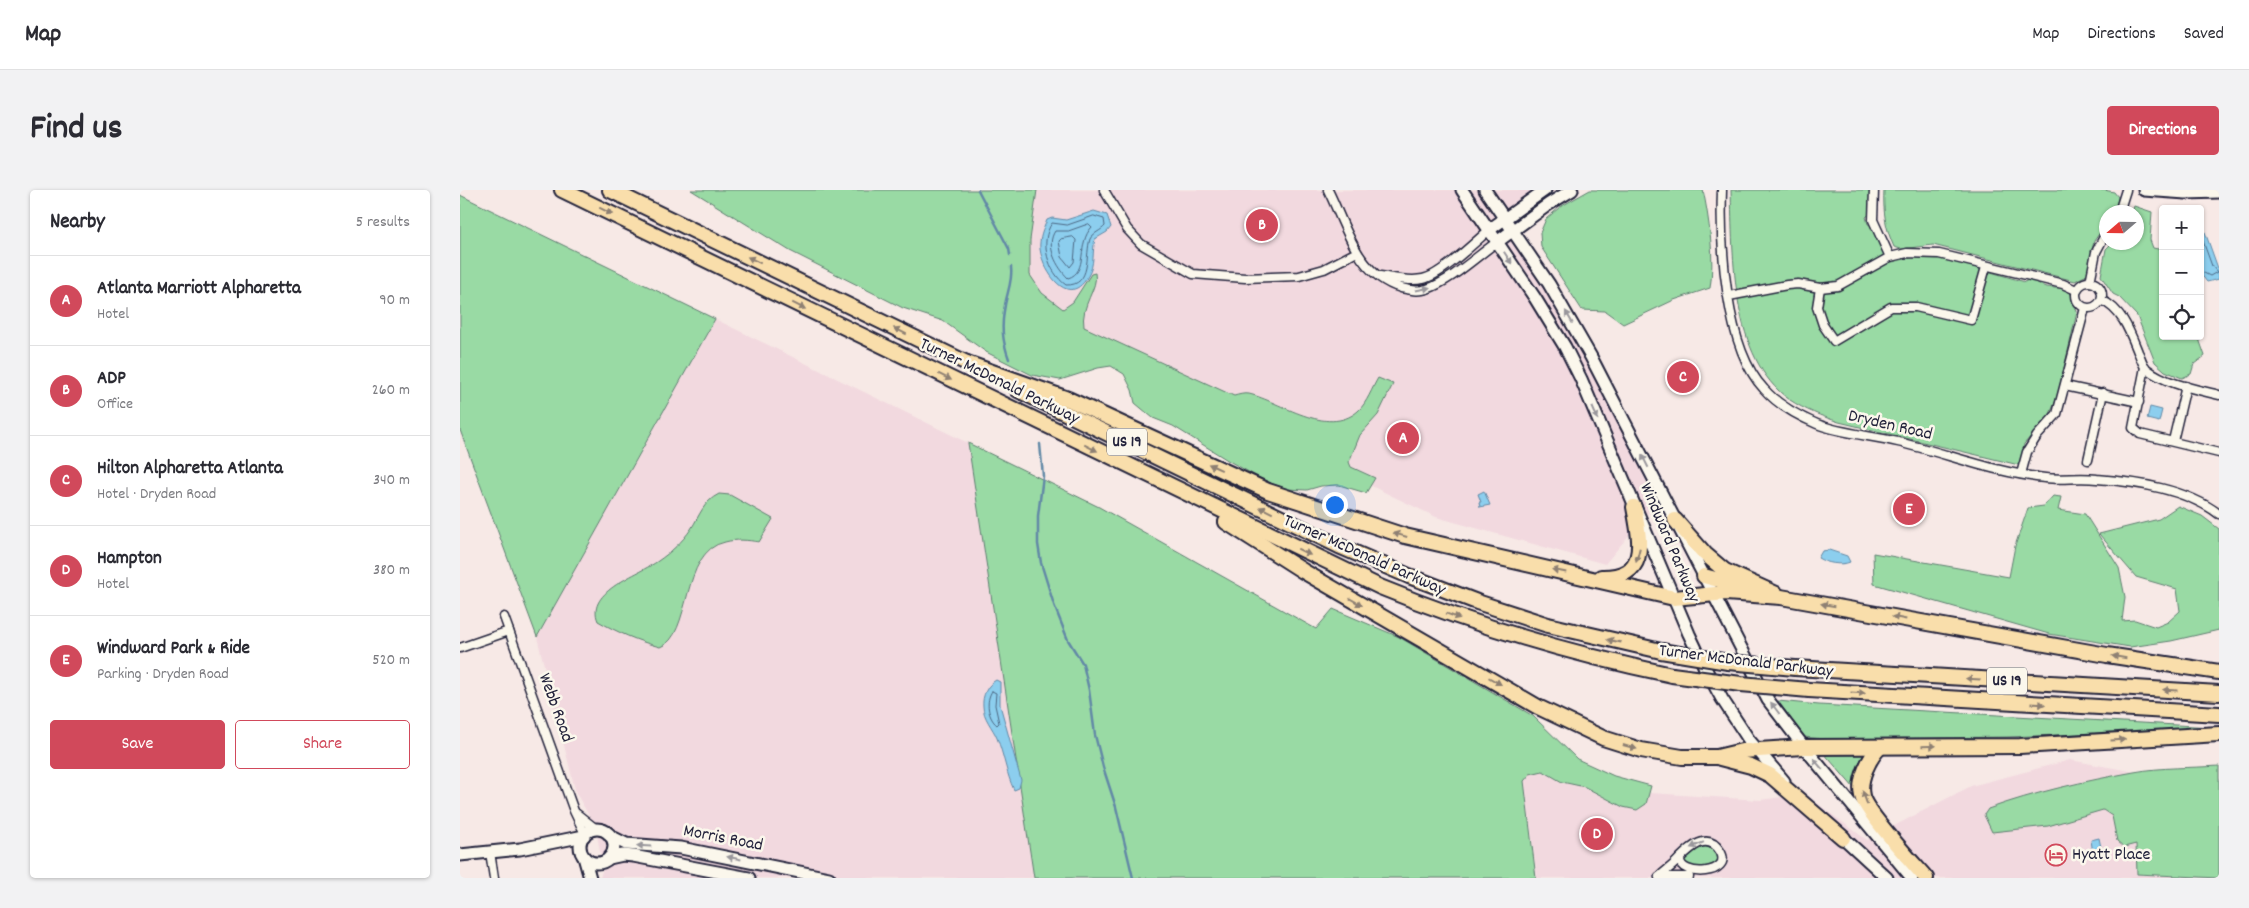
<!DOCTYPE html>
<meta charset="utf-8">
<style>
:root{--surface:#fff;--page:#f2f2f3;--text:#2b2b33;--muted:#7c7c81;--line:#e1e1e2;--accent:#d1495b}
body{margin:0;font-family:Dekko,sans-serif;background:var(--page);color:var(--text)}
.controls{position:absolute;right:15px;top:15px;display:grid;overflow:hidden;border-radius:5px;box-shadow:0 1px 4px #0004}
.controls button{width:45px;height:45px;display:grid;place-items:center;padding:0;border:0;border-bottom:1px solid var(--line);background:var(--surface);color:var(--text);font:25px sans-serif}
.compass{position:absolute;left:1639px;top:15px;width:45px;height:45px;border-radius:50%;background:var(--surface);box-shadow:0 1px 4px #0004;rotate:250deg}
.you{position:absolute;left:874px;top:314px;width:18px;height:18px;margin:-12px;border:4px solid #fff;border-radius:50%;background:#1a73e8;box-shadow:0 0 0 8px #1a73e833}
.badge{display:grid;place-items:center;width:32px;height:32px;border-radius:50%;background:var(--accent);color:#fff;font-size:16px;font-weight:700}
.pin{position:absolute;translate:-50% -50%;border:2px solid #fff;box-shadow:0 1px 5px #0006}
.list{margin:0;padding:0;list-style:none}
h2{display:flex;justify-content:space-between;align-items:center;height:65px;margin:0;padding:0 20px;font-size:21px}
h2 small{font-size:16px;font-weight:400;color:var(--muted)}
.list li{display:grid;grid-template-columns:32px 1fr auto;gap:15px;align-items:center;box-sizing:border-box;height:90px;padding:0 20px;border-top:1px solid var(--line)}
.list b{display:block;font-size:19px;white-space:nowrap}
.list p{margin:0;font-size:16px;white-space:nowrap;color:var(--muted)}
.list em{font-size:16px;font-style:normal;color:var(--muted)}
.actions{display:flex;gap:10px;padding:15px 20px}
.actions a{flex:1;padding:11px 0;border:1px solid var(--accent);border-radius:5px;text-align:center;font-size:18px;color:var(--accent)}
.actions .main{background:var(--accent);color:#fff}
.icon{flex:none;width:28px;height:28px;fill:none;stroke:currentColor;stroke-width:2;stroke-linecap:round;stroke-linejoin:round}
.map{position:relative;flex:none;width:1759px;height:688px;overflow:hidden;border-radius:5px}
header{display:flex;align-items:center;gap:30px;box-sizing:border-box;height:70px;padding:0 25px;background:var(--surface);border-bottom:1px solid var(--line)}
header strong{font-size:24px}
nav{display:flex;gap:28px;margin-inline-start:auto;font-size:18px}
.intro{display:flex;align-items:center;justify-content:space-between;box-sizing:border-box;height:120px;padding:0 30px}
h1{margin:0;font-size:35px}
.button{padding:12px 22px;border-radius:5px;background:var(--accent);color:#fff;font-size:18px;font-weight:700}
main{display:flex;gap:30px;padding:0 30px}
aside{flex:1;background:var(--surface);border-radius:5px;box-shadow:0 1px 4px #0004}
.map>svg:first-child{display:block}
</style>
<header>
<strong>Map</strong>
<nav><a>Map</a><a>Directions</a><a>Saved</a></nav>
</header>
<div class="intro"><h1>Find us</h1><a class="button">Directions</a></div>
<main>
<aside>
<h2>Nearby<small>5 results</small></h2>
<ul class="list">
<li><span class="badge">A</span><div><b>Atlanta Marriott Alpharetta</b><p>Hotel</p></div><em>90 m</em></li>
<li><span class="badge">B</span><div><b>ADP</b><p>Office</p></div><em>260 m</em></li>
<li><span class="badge">C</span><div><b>Hilton Alpharetta Atlanta</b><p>Hotel · Dryden Road</p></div><em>340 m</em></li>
<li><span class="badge">D</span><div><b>Hampton</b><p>Hotel</p></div><em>380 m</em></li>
<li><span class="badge">E</span><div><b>Windward Park &amp; Ride</b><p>Parking · Dryden Road</p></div><em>520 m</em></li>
</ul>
<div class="actions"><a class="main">Save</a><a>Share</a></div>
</aside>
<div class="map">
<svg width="1759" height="688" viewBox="0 0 1759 688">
<rect width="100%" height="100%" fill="#f7e9e6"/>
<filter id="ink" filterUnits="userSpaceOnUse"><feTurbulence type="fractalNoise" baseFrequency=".02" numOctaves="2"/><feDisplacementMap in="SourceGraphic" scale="10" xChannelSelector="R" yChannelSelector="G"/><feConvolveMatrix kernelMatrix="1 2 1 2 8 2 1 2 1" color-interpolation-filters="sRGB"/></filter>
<g filter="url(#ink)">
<g fill="#f2d9df">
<polygon points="548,0 1096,0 1047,36 1066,65 1152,218 1196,313 1145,374 976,327 522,109"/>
<polygon points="255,129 508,253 574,688 140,688 143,678 137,645 128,624 116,603 77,447"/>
<polygon points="1059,554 1121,583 1190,603 1300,610 1344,604 1407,650 1511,596 1610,570 1675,582 1677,684 1751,688 1077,688"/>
</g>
<g fill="#99daa4" stroke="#5e7e70">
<path d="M 231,0 L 577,0 L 570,50 L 570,85 L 582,103 L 603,119 L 613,112 L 631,84 L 635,83 C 639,98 620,115 624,137 L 774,206 C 778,205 784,203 789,204 C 820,211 867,248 898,221 C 907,213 912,198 918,188 L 933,194 L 918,225 L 900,245 L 889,272 L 891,277 L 915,288 L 906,303 L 879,295 L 861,296 L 847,300 L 827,299 L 805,291 L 769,271 L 713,236 L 693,228 L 675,213 L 672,200 L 664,184 L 651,176 L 638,178 L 600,190 L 572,185 L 526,162 L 483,131 L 443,118 L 330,61 Z"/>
<path d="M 1130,0 L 1243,0 C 1249,27 1255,71 1250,98 L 1214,110 L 1163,134 L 1145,121 L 1122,120 L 1081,57 L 1080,43 L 1086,29 L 1100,17 Z"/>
<path d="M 1271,0 L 1411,0 L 1410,24 L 1406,27 L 1408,34 L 1413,35 L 1424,62 L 1432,72 L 1453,67 L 1476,66 L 1565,92 L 1569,89 L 1575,90 C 1582,100 1596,97 1607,99 L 1611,104 L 1617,122 L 1597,208 L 1589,226 L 1564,254 L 1562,268 L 1559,275 L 1379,232 C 1361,226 1345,220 1330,210 C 1270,168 1273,66 1271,0 Z"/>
<path d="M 1424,0 L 1644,0 L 1654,2 L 1658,7 L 1655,22 L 1646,22 L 1646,34 L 1634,51 L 1627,85 L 1615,91 L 1473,55 L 1441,59 L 1434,57 C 1425,37 1423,21 1424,0 Z"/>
<polygon points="0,5 255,129 77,447 0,240"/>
<polygon points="1674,16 1692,22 1690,50 1693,58 1703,60 1703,146 1738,146 1745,166 1734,174 1731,184 1722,188 1705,181 1695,172 1677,126 1659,107 1653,104 1641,86 1646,59 1652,53 1676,52 1676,22 1672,22"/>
<polygon points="508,253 639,317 856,439 873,419 939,447 1073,526 1117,569 1154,586 1191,596 1186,614 1177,620 1163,617 1125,597 1102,592 1083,581 1070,584 1064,591 1076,688 574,688"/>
<path d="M 259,304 L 270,305 L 313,329 L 299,352 C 288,350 276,349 265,352 C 220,361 232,447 200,457 C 177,451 157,442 138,431 C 125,401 180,384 198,371 C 211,362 222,352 231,339 C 240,325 243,312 259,304 Z"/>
<polygon points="1593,306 1601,307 1598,320 1625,324 1659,378 1665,407 1662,431 1675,430 1696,437 1708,432 1720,421 1717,399 1676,387 1639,344 1699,329 1718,316 1742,326 1759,339 1759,440 1711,451 1670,457 1589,444 1414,394 1413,363 1549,387 1555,356 1568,318 1584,316"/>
<polygon points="1318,511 1359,515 1752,537 1750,539 1546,547 1364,549 1344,547"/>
<polygon points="1363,562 1409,562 1394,598"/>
<path d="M 1759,576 L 1759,688 L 1677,684 L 1676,654 L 1664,657 L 1657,651 L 1652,626 L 1643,620 L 1588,636 L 1532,642 L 1524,625 L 1528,619 C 1575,602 1625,591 1674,582 C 1701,577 1731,578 1759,576 Z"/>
<path d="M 1245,655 C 1254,657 1258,662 1258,671 L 1245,684 L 1232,685 L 1226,682 L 1224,669 L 1234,659 Z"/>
</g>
<g fill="#8cceee" stroke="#6289a6">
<path d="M 634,21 L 647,25 L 651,37 L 647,42 L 635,49 C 632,61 635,75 628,86 C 609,120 583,82 580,59 C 579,48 583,40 587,30 L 592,28 L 606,30 Z"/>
<polygon points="1740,28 1759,81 1759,89 1747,92 1740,83"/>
<polygon points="1690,217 1702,220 1699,232 1687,229"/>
<polygon points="1024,301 1030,315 1020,317 1019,312 1021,312 1018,304"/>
<path d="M 1369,360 L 1387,366 L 1390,372 C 1381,376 1366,373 1358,368 L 1362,361 Z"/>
<path d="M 536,490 L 540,492 L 540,515 L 561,590 L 559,598 L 554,600 C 546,583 544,565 537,548 C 533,538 523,528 523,516 C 522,506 527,495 536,490 Z"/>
<polygon points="1639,648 1642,662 1633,664 1631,650"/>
</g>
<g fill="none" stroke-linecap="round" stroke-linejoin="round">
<g stroke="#4c6783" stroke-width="1">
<path d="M 634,26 L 644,29 L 645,36 C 641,41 633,43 630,49 C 625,64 632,96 606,95 C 588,82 579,52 592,33 L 607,35 Z"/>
<path d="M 629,34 L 632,37 C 616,53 629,82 608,88 C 597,77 585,56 595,41 L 608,41 Z"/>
<polyline points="1740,43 1752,76 1757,82 1750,86 1740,81"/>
<polygon points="613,47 616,50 614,72 610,77 602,67 599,51 601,49"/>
<path d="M 532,501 L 536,503 L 535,515 L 539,533 L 537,535 C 528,528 525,511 532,501 Z"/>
</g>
<g stroke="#6289a6" stroke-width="2.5">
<polyline points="518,0 549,59 550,65"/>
<path d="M 549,169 C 542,150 541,136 545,115 C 547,103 553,90 551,77"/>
<polyline points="580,254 583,286 578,326 578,354 581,373 594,415 608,450 623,474 629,500 635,545 643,577 656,617 673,688"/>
</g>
<g stroke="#22223b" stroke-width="11">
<g id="street">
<polyline points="644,0 667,39 681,54 733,84 785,88 839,86 864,79 897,62"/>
<path d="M 868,0 C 886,36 897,85 941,98 C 951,100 958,102 967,99 C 991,91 1017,66 1037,52"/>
<path d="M 1262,0 C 1260,55 1265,158 1304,199 C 1318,215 1338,226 1357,234 C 1379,243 1414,246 1438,252 C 1486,263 1535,283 1585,288 C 1602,290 1620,287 1637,289 C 1678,292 1726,299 1759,324"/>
<polyline points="1414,0 1413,30 1430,67"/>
<polyline points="1659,22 1666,0"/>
<path d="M 920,86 C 934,88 949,92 963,89 C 981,85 1014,53 1029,40"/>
<circle cx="1629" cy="105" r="13"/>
<polyline points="1630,92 1636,62 1646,43"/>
<polyline points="1360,98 1357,117 1363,135 1374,151 1431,117 1456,117 1511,130 1526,77"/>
<polyline points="1269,106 1327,95 1338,94 1360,98 1378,96 1430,67 1447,63 1479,64 1603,94 1616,100"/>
<path d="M 1641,110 C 1662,119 1670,142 1678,162 C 1681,167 1682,175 1687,179 C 1706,194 1736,199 1759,205"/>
<polyline points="1685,177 1673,238 1680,244 1759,263"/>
<polyline points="1605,196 1679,212"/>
<polyline points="1713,251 1726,196"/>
<polyline points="1628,270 1643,203"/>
<polyline points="1561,284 1567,262 1577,246 1597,224 1625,118"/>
<polyline points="44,427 114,621 125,644"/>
<polyline points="0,458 49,441"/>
<polyline points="117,624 136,639"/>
<polyline points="30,662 34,688"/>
<path d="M 1199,687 C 1205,681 1213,676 1219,669 C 1230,658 1247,641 1260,661 C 1275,685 1219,688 1220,669"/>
<polyline points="1199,687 1229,687"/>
</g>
</g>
<g stroke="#22223b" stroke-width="15">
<g id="secondary">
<polyline points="1002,0 1075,108 1105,157 1121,189 1229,444 1246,480 1262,509 1289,550 1324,591"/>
<polyline points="1025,0 1089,94 1131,167 1308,510 1344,557 1452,688"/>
<polyline points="1684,0 1726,3 1759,2"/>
<polyline points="1029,40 1085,0"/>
<polyline points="1037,52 1089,14 1112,0"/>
<circle cx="137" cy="656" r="17"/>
<polyline points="1377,642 1427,688"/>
<polyline points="150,646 166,654 221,658 369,688"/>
<polyline points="0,665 60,659 124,646"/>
<polyline points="124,667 130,688"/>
<polyline points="149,668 163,665 173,666 289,688"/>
</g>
</g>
<g stroke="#22223b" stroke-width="18">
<g id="highway">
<path d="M 102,0 L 920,397 C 1015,436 1111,464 1212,485"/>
<polyline points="150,0 515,177"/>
<polyline points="507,173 608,209 808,301 945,346 1214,408 1266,403 1321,407 1647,465 1759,482"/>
<polyline points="558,200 879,356 949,386 1017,412 1088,435 1201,461"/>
<polyline points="1215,330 1245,364 1265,381 1316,404"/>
<polyline points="766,332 843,381 1078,517 1143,548 1181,560 1222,567 1257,567 1282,561 1344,557 1560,556 1759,544"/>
<polyline points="1244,386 1277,395 1285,400"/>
<path d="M 1141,387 C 1190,388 1180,350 1174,317"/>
<polyline points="1335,478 1759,503"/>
<polyline points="1349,500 1759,524"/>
<path d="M 1420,557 C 1409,568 1398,590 1402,606 C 1405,621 1453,673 1466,688"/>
<polyline points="1260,568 1291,576 1310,585 1383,648"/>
</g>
</g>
<use href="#street" stroke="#fbf7ec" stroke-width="8"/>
<use href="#secondary" stroke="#fbf7ec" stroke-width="11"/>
<use href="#highway" stroke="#f9deab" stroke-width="14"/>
<g stroke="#22223b" stroke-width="18" stroke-linecap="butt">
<g id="highway-bridge">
<polyline points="1201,461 1268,472 1335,478"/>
<polyline points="1212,485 1281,494 1349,500"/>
</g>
</g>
<use href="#highway-bridge" stroke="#f9deab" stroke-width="14"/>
</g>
<defs><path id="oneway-solid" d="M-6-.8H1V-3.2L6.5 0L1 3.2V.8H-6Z" transform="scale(1.25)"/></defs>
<g fill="#8e8073">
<use href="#oneway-solid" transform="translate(146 21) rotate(26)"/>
<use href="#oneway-solid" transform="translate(294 70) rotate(-154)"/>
<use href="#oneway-solid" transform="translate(339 116) rotate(26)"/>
<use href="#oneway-solid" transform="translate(440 141) rotate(-154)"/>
<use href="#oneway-solid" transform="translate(485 187) rotate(26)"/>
<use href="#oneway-solid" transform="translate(631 258) rotate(26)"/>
<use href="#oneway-solid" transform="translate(755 277) rotate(-155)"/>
<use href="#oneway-solid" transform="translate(806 320) rotate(-154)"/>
<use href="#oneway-solid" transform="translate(940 345) rotate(-164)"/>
<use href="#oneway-solid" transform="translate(844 362) rotate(26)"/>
<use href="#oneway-solid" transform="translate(1178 365) rotate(104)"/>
<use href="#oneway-solid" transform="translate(1099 381) rotate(-168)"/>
<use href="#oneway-solid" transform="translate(896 412) rotate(30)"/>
<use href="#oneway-solid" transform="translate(1368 415) rotate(-170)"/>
<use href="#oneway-solid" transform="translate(993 426) rotate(20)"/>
<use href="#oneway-solid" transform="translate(1439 428) rotate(-169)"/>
<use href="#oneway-solid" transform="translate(1154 451) rotate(-168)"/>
<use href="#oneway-solid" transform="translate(1659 467) rotate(-171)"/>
<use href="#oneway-solid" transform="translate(1513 489) rotate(-177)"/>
<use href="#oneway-solid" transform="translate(1035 491) rotate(30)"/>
<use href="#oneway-solid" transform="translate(1710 500) rotate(-177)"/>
<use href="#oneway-solid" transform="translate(1398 503) rotate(4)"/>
<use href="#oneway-solid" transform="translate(1578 514) rotate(3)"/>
<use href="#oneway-solid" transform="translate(1658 550) rotate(-4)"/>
<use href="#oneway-solid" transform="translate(1469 556) rotate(-1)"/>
<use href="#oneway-solid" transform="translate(1170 557) rotate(16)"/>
<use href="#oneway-solid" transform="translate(1405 608) rotate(-110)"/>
</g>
<g fill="#99979c">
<use href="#oneway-solid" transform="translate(1048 68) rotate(57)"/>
<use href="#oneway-solid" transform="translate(963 99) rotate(-12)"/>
<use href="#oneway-solid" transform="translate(1109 127) rotate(-120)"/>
<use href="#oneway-solid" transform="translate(1135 223) rotate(67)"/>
<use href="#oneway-solid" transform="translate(1185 271) rotate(-117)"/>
<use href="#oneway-solid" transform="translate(1315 518) rotate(-127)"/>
<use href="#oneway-solid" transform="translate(1358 574) rotate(-130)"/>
<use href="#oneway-solid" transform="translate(1237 655) rotate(157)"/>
<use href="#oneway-solid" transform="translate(184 656) rotate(-177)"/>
<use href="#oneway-solid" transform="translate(274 668) rotate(-169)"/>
</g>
</g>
<defs>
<g id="hotel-ring" transform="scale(1.125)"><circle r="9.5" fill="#fbf7ec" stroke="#d1495b" stroke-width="1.5"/><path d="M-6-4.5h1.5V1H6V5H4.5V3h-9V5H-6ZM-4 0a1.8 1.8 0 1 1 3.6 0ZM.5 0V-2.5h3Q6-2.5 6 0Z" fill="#d1495b"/></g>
</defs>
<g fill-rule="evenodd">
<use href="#hotel-ring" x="1596" y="665"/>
</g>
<g text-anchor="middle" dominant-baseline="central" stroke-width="5" stroke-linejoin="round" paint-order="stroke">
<g fill="#fbf7ec" stroke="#636270" stroke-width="1">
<rect x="647" y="238.5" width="40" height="27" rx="4"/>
<rect x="1527" y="477.5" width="40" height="27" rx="4"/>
</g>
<g font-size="16" font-weight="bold" fill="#22223b">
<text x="667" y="252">US 19</text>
<text x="1547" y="491">US 19</text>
</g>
<g font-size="18" fill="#22223b" stroke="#fbf7ec">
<text transform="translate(539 192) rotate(26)">Turner McDonald Parkway</text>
<text transform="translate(1430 236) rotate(13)">Dryden Road</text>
<text transform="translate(1209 353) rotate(67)">Windward Parkway</text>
<text transform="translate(904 366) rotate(24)">Turner McDonald Parkway</text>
<text transform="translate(1286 472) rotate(7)">Turner McDonald Parkway</text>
<text transform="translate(95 518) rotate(70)">Webb Road</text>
<text transform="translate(263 649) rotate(11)">Morris Road</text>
</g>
<g font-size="18" fill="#22223b" stroke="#fbf7ec" text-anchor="start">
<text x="1612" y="665">Hyatt Place</text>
</g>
</g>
</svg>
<div class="controls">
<button>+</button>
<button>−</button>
<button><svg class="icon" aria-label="locate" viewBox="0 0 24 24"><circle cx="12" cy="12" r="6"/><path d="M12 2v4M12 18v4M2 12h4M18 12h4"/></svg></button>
</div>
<svg class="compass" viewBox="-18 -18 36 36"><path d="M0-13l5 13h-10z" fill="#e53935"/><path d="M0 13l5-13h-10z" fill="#7c7c81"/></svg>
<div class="you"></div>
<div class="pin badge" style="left:943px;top:248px">A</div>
<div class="pin badge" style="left:802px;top:35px">B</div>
<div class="pin badge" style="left:1223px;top:187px">C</div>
<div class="pin badge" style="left:1137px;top:644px">D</div>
<div class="pin badge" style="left:1449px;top:319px">E</div>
</div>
</main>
